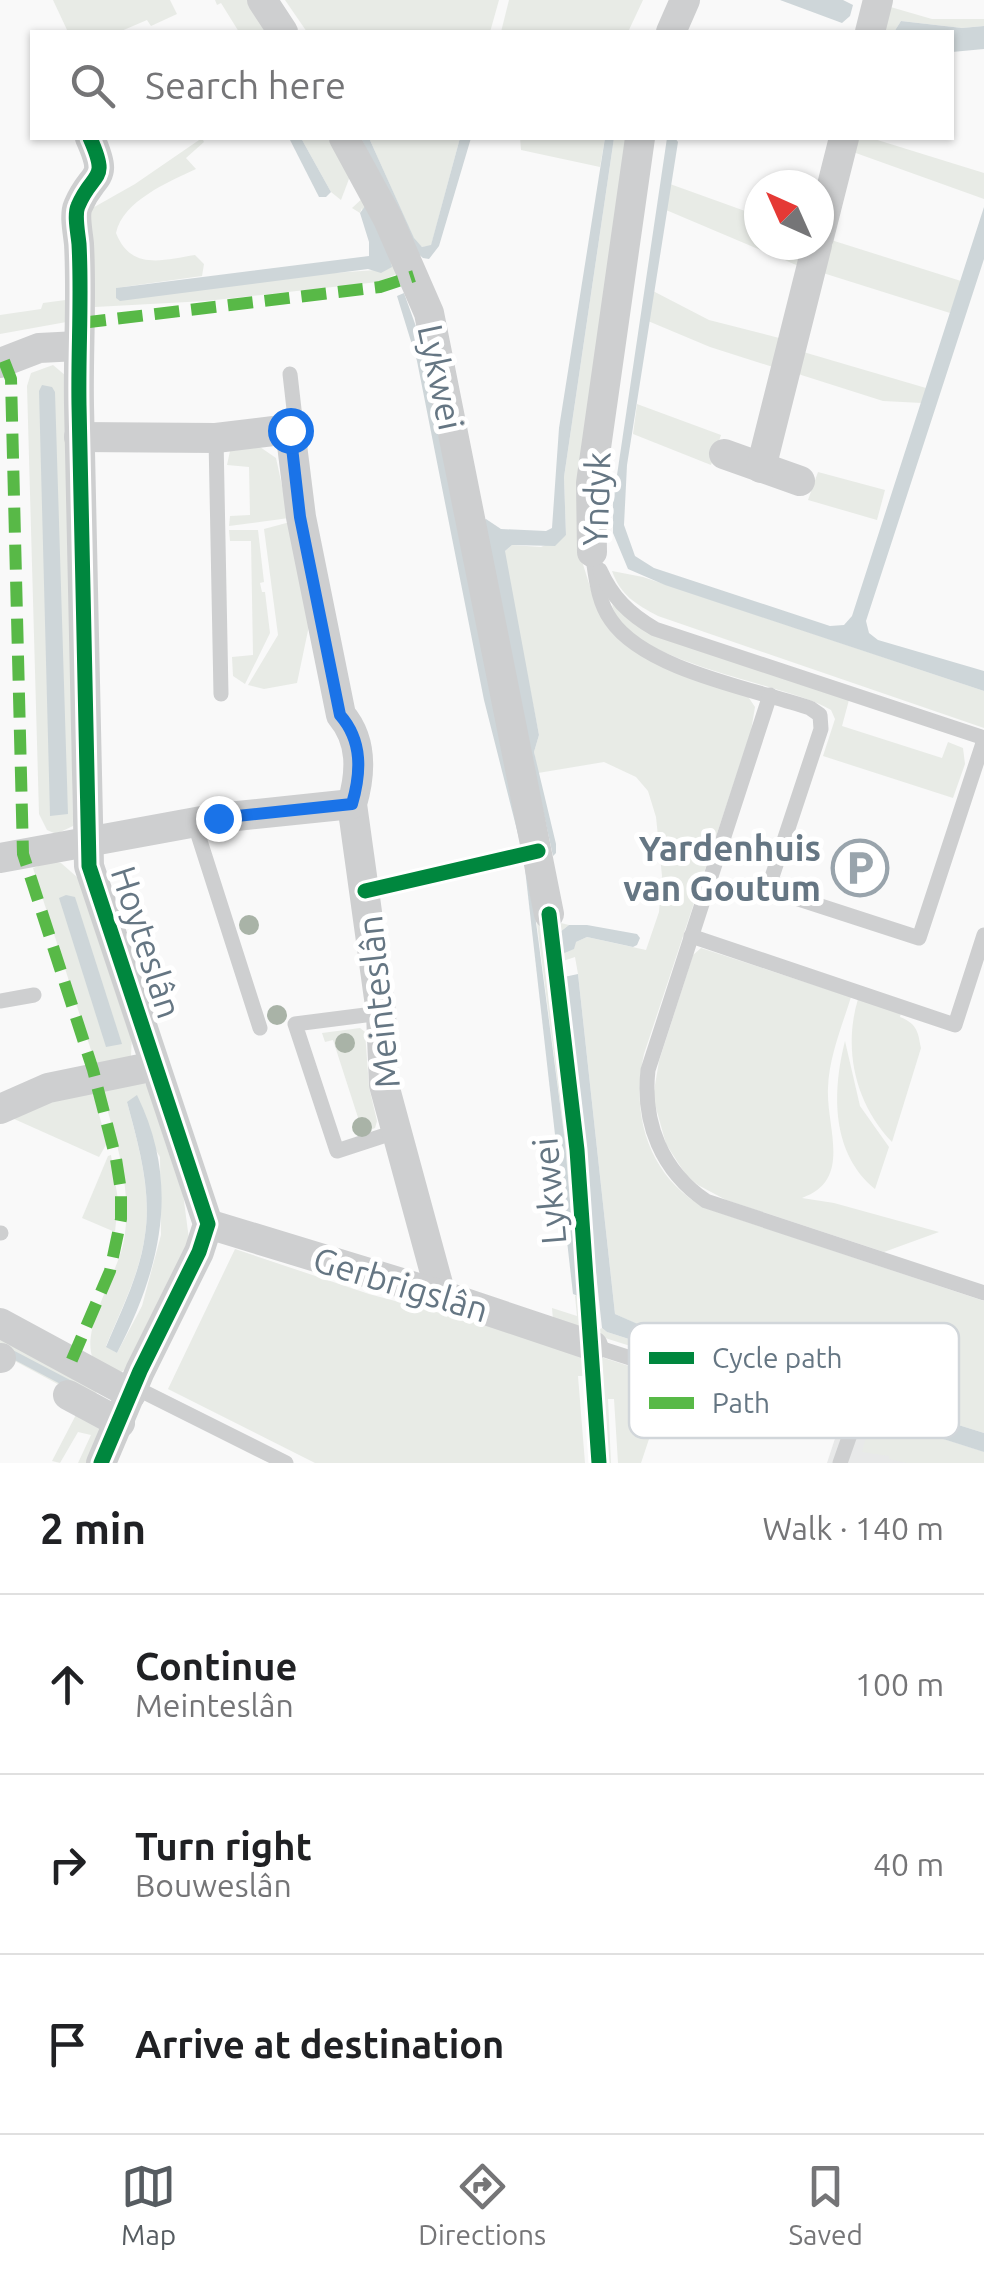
<!DOCTYPE html>
<meta charset="utf-8">
<style>
:root{--surface:#fff;--page:#f2f2f2;--text:#202124;--muted:#757577;--line:#e0e0e0;--accent:#565c61}
body{margin:0;font-family:Ubuntu,sans-serif;background:var(--page);color:var(--text)}
.compass{position:absolute;left:744px;top:170px;width:90px;height:90px;border-radius:50%;background:var(--surface);box-shadow:0 2px 8px #0004;rotate:315deg}
.stop{position:absolute;width:30px;height:30px;margin:-22px;border:8px solid #1a73e8;border-radius:50%;background:#fff}
.stop.end{background:#1a73e8;border-color:#fff;box-shadow:0 2px 10px #0008}
.list{margin:0;padding:0;list-style:none}
h2{display:flex;justify-content:space-between;align-items:center;height:130px;margin:0;padding:0 40px;font-size:42px}
h2 small{font-size:32px;font-weight:400;color:var(--muted)}
.list li{display:grid;grid-template-columns:65px 1fr auto;gap:30px;align-items:center;box-sizing:border-box;height:180px;padding:0 40px;border-top:2px solid var(--line)}
.list b{display:block;font-size:38px;white-space:nowrap}
.list p{margin:0;font-size:32px;white-space:nowrap;color:var(--muted)}
.list em{font-size:32px;font-style:normal;color:var(--muted)}
.icon{flex:none;width:55px;height:55px;fill:none;stroke:currentColor;stroke-width:2;stroke-linecap:round;stroke-linejoin:round}
.map{position:relative;flex:none;width:984px;height:1463px;overflow:hidden}
.search{position:absolute;background:var(--surface);box-shadow:0 2px 8px #0004;left:30px;right:30px;top:30px;height:110px;display:flex;align-items:center;gap:25px;box-sizing:border-box;padding:0 35px;border-radius:0px;color:var(--muted);font-size:38px}
.sheet{height:670px;background:var(--surface)}
nav{display:flex;justify-content:space-around;align-items:center;box-sizing:border-box;height:140px;border-top:2px solid var(--line);background:var(--surface);font-size:28px;color:var(--muted)}
nav a{display:grid;justify-items:center;gap:5px}
nav .on{color:var(--accent)}
.map>svg:first-child{display:block}
</style>
<div class="map">
<svg width="984" height="1463" viewBox="0 0 984 1463">
<rect width="100%" height="100%" fill="#f9f9f9"/>
<polygon fill="#e8e9e9" points="845,1408 984,1452 984,1463 827,1463"/>
<g fill="#e8ebe6" fill-rule="evenodd">
<polygon points="53,0 170,0 177,14 151,26 147,20 119,32 68,32"/>
<polygon points="215,0 257,0 277,32 239,32 221,3 217,5"/>
<polygon points="285,0 499,0 490,32 307,32"/>
<polygon points="509,0 643,0 628,32 501,32"/>
<polygon points="887,6 932,19 984,19 984,26 962,28 901,21 894,32 880,32"/>
<path d="M 202,138 L 204,142 L 186,158 L 196,169 C 168,182 123,201 116,233 C 131,271 163,260 195,255 L 204,264 L 202,276 L 116,288 L 376,270 L 362,208 L 360,213 L 352,208 L 365,196 L 406,270 L 378,282 L 206,301 L 95,307 L 89,210 L 135,184 Z"/>
<polygon points="301,138 339,138 352,171 341,200 331,192"/>
<polygon points="369,138 460,138 431,246 422,247 414,239"/>
<polygon points="520,138 605,138 600,167 521,150"/>
<path d="M 614,138 L 630,138 L 581,558 L 597,609 L 606,624 L 747,695 L 755,707 L 751,731 L 644,1054 C 630,1115 649,1177 705,1208 L 984,1301 L 984,1433 L 639,1325 L 615,1314 L 578,974 L 575,957 L 557,963 L 554,929 L 561,923 L 569,925 L 560,932 L 576,942 L 587,937 L 646,950 L 659,912 L 662,876 L 656,817 L 648,791 L 636,777 L 604,762 L 538,773 L 534,752 L 539,735 L 505,561 L 505,551 L 512,545 L 541,547 L 566,535 L 564,477 Z"/>
<polygon points="856,138 871,138 984,173 984,199 853,152"/>
<polygon points="670,184 759,216 759,245 806,245 801,267 666,210"/>
<polygon points="828,239 961,281 950,313 823,273"/>
<polygon points="653,291 709,320 783,339 776,368 710,347 648,321"/>
<polygon points="73,299 72,321 0,334 0,315 41,309 43,303"/>
<polygon points="800,351 926,388 922,403 883,401 795,373"/>
<polygon points="53,365 66,376 73,826 56,834 47,830 39,814 27,386 31,373"/>
<polygon points="637,404 721,435 711,465 633,434"/>
<polygon points="260,447 276,458 289,518 229,526 230,516 250,515 249,467 227,465 230,451"/>
<polygon points="818,472 885,490 877,520 808,500"/>
<polygon points="290,522 310,621 297,683 264,689 248,685 278,635 264,529"/>
<polygon points="229,530 258,530 264,582 260,583 262,592 265,592 270,633 245,684 233,676 232,657 253,655 251,541 230,541"/>
<path d="M 612,571 L 643,577 L 984,691 L 984,728 L 658,616 C 636,604 621,596 612,571 Z"/>
<path d="M 612,604 L 640,628 L 849,700 L 842,726 L 942,758 L 948,742 L 963,748 L 965,764 L 953,798 L 823,756 L 835,719 L 831,710 C 784,682 622,663 612,604 Z"/>
<polygon points="51,861 61,863 78,878 132,1034 131,1056 97,1069 33,868"/>
<polygon points="530,869 545,923 573,1158 587,1333 553,1320 552,1308 577,1316 575,1296 579,1293 565,1142"/>
<path d="M 701,948 L 851,997 C 842,1026 829,1057 828,1088 C 826,1128 853,1180 802,1198 L 834,1203 L 939,1232 L 884,1252 L 726,1200 L 698,1185 L 686,1175 L 666,1144 L 653,1097 L 659,1061 L 693,955 Z"/>
<path d="M 858,999 L 901,1013 L 900,1017 C 918,1024 918,1033 921,1048 L 892,1142 C 855,1103 843,1049 858,999 Z"/>
<polygon points="360,1028 365,1032 369,1087 377,1121 375,1128 363,1133 333,1040 325,1042 322,1033"/>
<path d="M 845,1041 L 860,1106 L 889,1147 L 875,1189 C 831,1153 832,1092 845,1041 Z"/>
<path d="M 141,1079 L 148,1087 L 181,1178 L 190,1247 L 130,1367 L 121,1372 L 93,1359 C 80,1329 118,1274 124,1240 C 133,1187 115,1138 101,1087 ZM 127,1102 L 160,1157 L 161,1235 L 142,1306 L 117,1353 L 106,1346 C 121,1310 140,1273 145,1235 C 152,1191 138,1144 127,1102 Z"/>
<polygon points="91,1086 107,1143 99,1157 3,1114"/>
<polygon points="111,1155 118,1200 115,1232 82,1218 108,1156"/>
<polygon points="235,1249 369,1294 589,1353 595,1463 590,1463 586,1376 578,1376 585,1463 315,1463 168,1389"/>
<polygon points="602,1328 607,1332 984,1452 984,1463 907,1463 889,1459 889,1456 862,1452 870,1422 602,1337 596,1331"/>
<polygon points="0,1336 100,1386 95,1395 78,1395 0,1353"/>
<polygon points="598,1356 669,1379 641,1463 618,1463 614,1399 608,1399 611,1463 604,1463"/>
<polygon points="79,1409 102,1428 91,1463 78,1463 91,1435 78,1432 60,1463 52,1461"/>
</g>
<g fill="#ced6d9">
<polygon points="780,0 843,0 853,5 850,16 842,23"/>
<polygon points="901,21 962,28 984,26 984,49 952,52 952,32 894,32"/>
<polygon points="289,138 301,138 331,192 326,197 319,197"/>
<polygon points="361,138 369,138 414,238 422,247 431,245 460,138 471,138 439,246 429,259 423,258 416,252"/>
<polygon points="605,138 614,138 564,477 566,535 555,546 512,545 505,551 539,735 534,752 556,844 556,853 553,856 480,523 486,519 501,529 546,531 552,528 559,428"/>
<polygon points="667,138 675,138 678,142 627,465 624,525 635,556 654,568 830,626 844,625 852,616 984,207 984,259 866,621 869,633 878,640 984,671 984,691 665,585 628,569 613,533 613,502"/>
<polygon points="366,205 387,247 392,267 381,273 368,269 120,301 116,298 116,288 369,256 369,242 360,213"/>
<polygon points="404,293 429,363 521,846 484,700 417,361 397,296"/>
<polygon points="42,385 52,387 55,392 68,814 50,816 39,391"/>
<polygon points="525,869 529,869 565,1142 578,1296 573,1294"/>
<polygon points="66,895 75,897 122,1044 106,1047 59,898"/>
<polygon points="569,925 587,925 637,934 640,938 637,945 633,947 587,937 576,942 574,949 562,954 560,932"/>
<polygon points="578,974 615,1314 640,1325 984,1433 984,1452 607,1332 602,1328 564,977"/>
<path d="M 137,1095 C 181,1185 161,1268 117,1353 L 106,1347 C 121,1311 140,1274 145,1235 C 152,1191 138,1143 127,1102 Z"/>
</g>
<g fill="none" stroke-linecap="round" stroke-linejoin="round">
<polyline stroke="#ced6d9" stroke-width="8" points="8,1352 71,1385"/>
<g stroke="#cecfd0" stroke-width="15">
<polyline points="290,374 295,418 290,429"/>
<polyline points="216,438 221,694"/>
<path d="M 592,552 C 596,576 597,600 611,620 C 645,670 754,689 810,708 L 820,715 L 821,729 L 768,889 L 919,938 L 984,740"/>
<path d="M 600,570 C 612,597 629,614 655,629 L 984,738"/>
<path d="M 770,695 L 648,1070 C 642,1123 662,1171 706,1201 L 984,1293"/>
<polyline points="194,822 260,1028"/>
<polyline points="691,936 955,1025 984,935"/>
<polyline points="0,1001 34,995"/>
<polyline points="381,1013 295,1024 337,1151 395,1132"/>
<polyline points="0,1233 1,1233"/>
<polyline points="593,1346 852,1429 840,1463"/>
<polyline points="134,1387 286,1463"/>
</g>
<g stroke="#cecfd0" stroke-width="30">
<polyline points="262,0 283,32"/>
<polyline points="671,32 685,0"/>
<polyline points="870,32 878,0"/>
<path d="M 90,138 C 110,183 93,170 78,206 C 74,215 78,233 79,244 C 82,298 78,351 79,405 L 89,866 L 208,1224 L 199,1252 L 140,1371 L 101,1463"/>
<polyline points="344,138 388,219 429,313 549,914"/>
<polyline points="819,237 844,138"/>
<polyline points="0,363 39,348 78,346"/>
<path d="M 79,437 L 216,438 L 290,429 L 301,517 L 341,715 C 363,741 361,773 352,804 L 381,1013 L 384,1085 L 441,1295"/>
<polyline points="724,454 800,481"/>
<polyline points="761,468 817,245"/>
<polyline points="592,552 591,483 640,138"/>
<polyline points="0,858 218,818 352,804"/>
<polyline points="0,1109 48,1088 155,1066"/>
<polyline points="208,1224 441,1295 593,1346"/>
<polyline points="0,1323 131,1394"/>
<polyline points="0,1358 1,1358"/>
<polyline points="68,1395 120,1423"/>
</g>
<g stroke="#58b947" stroke-width="12" stroke-dasharray="25 12" stroke-linecap="butt">
<polyline points="81,323 380,287 414,276"/>
<polyline points="4,361 11,379 23,854 93,1070 116,1159 121,1191 121,1219 110,1271 71,1362"/>
</g>
<g stroke="#fff" stroke-width="21">
<g id="cycleway">
<path d="M 90,138 C 110,183 93,170 78,206 C 74,215 78,233 79,244 C 82,298 78,351 79,405 L 89,866 L 208,1224 L 199,1252 L 140,1371 L 101,1463"/>
<polyline points="365,891 538,851"/>
<polyline points="549,914 577,1150 599,1463"/>
</g>
</g>
<use href="#cycleway" stroke="#00873e" stroke-width="15"/>
</g>
<g fill="#a9b3a7">
<circle cx="249" cy="925" r="10"/>
<circle cx="277" cy="1015" r="10"/>
<circle cx="345" cy="1043" r="10"/>
<circle cx="362" cy="1127" r="10"/>
</g>
<g fill="none" stroke-linecap="round" stroke-linejoin="round">
<path stroke="#1a73e8" stroke-width="12" d="M 218,818 L 352,804 C 361,773 363,741 340,715 L 300,517 L 290,430"/>
</g>
<defs>
<g id="parking-ring" transform="scale(2.875)"><circle r="9.5" fill="#fff" stroke="#99a4ac" stroke-width="1.5"/><path d="M-3.5-5.5H1a3.5 3.5 0 0 1 0 7H-1V5.5H-3.5ZM-1-3.4V-.6H.8a1.4 1.4 0 0 0 0-2.8Z" fill="#99a4ac"/></g>
</defs>
<g fill-rule="evenodd">
<use href="#parking-ring" x="860" y="868"/>
</g>
<g text-anchor="middle" dominant-baseline="central" stroke-width="10" stroke-linejoin="round" paint-order="stroke">
<g font-size="35" fill="#657683" stroke="#fff">
<text transform="translate(441 377) rotate(78)">Lykwei</text>
<text transform="translate(596 499) rotate(-88)">Yndyk</text>
<text transform="translate(147 942) rotate(72)">Hoyteslân</text>
<text transform="translate(378 1002) rotate(-96)">Meinteslân</text>
<text transform="translate(549 1191) rotate(-95)">Lykwei</text>
<text transform="translate(401 1284) rotate(17)">Gerbrigslân</text>
</g>
<g font-size="35" font-weight="bold" fill="#657683" stroke="#fff" text-anchor="end">
<text x="821" y="848">Yardenhuis<tspan x="821" dy="40">van Goutum</tspan></text>
</g>
</g>
<rect x="629" y="1323" width="330" height="115" rx="15" fill="#fff" stroke="#d1d6da" stroke-width="2.5"/>
<rect x="649" y="1352" width="45" height="12" fill="#00873e"/>
<rect x="649" y="1397" width="45" height="12" fill="#58b947"/>
<g font-size="28" fill="#657683">
<text x="712" y="1368">Cycle path</text>
<text x="712" y="1413">Path</text>
</g>
</svg>
<svg class="compass" viewBox="-18 -18 36 36"><path d="M0-13l5 13h-10z" fill="#e53935"/><path d="M0 13l5-13h-10z" fill="#757577"/></svg>
<div class="stop" style="left:290px;top:430px"></div>
<div class="stop end" style="left:218px;top:818px"></div>
<div class="search"><svg class="icon" aria-label="search" viewBox="0 0 24 24"><circle cx="10" cy="10" r="6"/><path d="M15 15l6 6"/></svg>Search here</div>
</div>
<section class="sheet">
<h2>2 min<small>Walk · 140 m</small></h2>
<ul class="list">
<li><svg class="icon" aria-label="ahead" viewBox="0 0 24 24"><path d="M12 20V5M6 11l6-6 6 6"/></svg><div><b>Continue</b><p>Meinteslân</p></div><em>100 m</em></li>
<li><svg class="icon" aria-label="right" viewBox="0 0 24 24"><path d="M7 20v-9h11M14 6l5 5-5 5"/></svg><div><b>Turn right</b><p>Bouweslân</p></div><em>40 m</em></li>
<li><svg class="icon" aria-label="arrive" viewBox="0 0 24 24"><path d="M6 21V4h12l-3 4 3 4H6"/></svg><div><b>Arrive at destination</b></div></li>
</ul>
</section>
<nav>
<a class="on"><svg class="icon" aria-label="map" viewBox="0 0 24 24"><path d="M3 6l6-2 6 2 6-2v14l-6 2-6-2-6 2zM9 4v14M15 6v14"/></svg>Map</a>
<a><svg class="icon" aria-label="directions" viewBox="0 0 24 24"><path d="M12 3l9 9-9 9-9-9zM9 14v-3h6M13 9l2 2-2 2"/></svg>Directions</a>
<a><svg class="icon" aria-label="saved" viewBox="0 0 24 24"><path d="M7 4h10v16l-5-4-5 4z"/></svg>Saved</a>
</nav>
